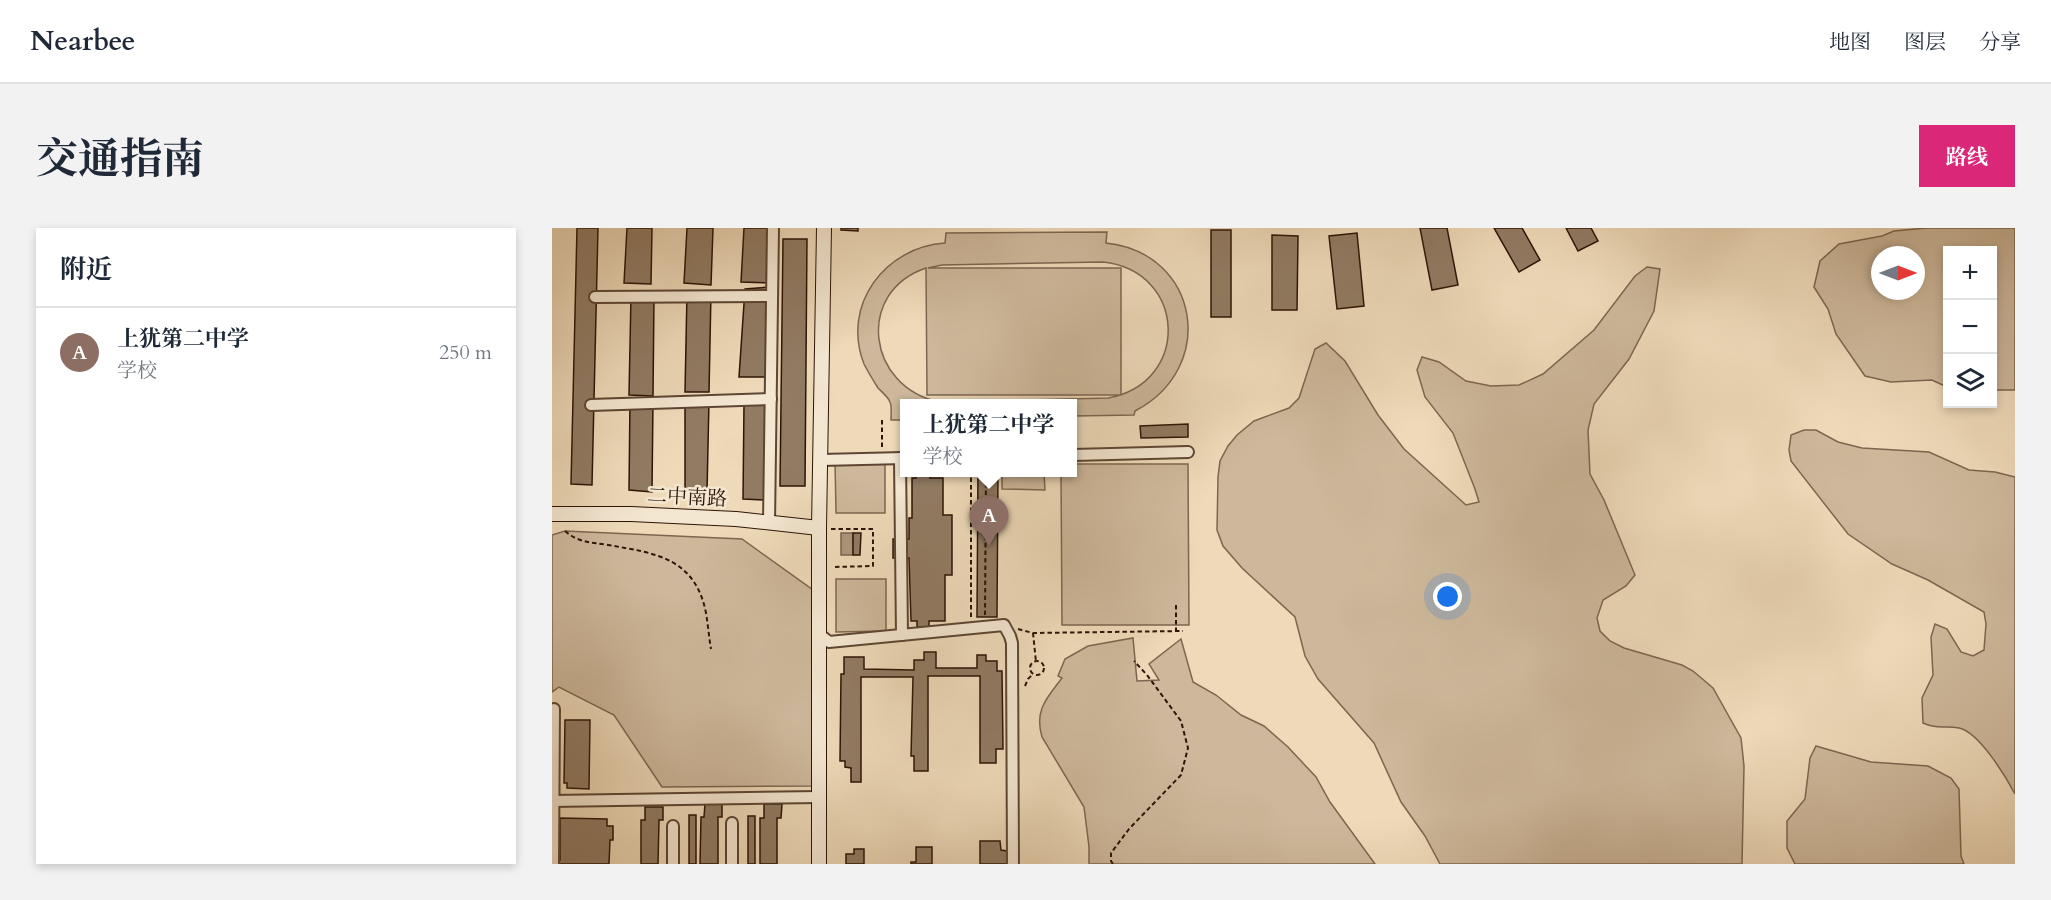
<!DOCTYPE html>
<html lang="zh">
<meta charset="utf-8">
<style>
:root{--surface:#fff;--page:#f2f2f3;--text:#1f2937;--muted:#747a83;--line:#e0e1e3;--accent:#db2777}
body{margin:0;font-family:Cardo,"Noto Serif SC",serif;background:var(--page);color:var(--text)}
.controls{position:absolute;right:18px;top:18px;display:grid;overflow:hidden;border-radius:0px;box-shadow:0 3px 9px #0003}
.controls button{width:54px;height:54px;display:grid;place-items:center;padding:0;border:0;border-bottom:2px solid var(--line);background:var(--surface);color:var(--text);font:30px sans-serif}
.compass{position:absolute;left:1319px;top:18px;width:54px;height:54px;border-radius:50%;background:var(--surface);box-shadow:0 3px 9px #0003;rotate:90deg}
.you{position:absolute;left:896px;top:369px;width:21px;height:21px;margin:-15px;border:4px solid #fff;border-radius:50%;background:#1a73e8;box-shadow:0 0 0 9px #1a73e833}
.badge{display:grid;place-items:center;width:39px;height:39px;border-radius:50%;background:var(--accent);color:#fff;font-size:20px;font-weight:700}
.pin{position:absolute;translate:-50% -50px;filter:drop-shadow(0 2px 3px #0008)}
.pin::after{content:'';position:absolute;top:32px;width:21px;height:18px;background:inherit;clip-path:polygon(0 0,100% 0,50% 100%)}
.popup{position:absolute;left:348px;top:171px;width:177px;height:78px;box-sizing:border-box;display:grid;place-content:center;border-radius:0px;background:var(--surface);filter:drop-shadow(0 2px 4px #0005);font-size:20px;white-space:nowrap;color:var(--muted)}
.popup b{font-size:22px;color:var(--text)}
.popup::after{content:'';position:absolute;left:50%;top:100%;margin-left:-12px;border:12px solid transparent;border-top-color:var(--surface)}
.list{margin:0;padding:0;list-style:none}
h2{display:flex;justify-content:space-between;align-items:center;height:78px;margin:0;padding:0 24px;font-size:26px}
h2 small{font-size:20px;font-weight:400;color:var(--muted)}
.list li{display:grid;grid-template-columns:39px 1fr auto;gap:18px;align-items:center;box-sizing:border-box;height:90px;padding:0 24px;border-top:2px solid var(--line)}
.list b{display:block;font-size:22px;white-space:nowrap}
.list p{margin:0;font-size:20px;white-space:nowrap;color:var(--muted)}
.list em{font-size:20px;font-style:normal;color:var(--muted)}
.icon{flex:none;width:33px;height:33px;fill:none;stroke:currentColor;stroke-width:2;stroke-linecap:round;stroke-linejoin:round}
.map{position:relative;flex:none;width:1463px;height:636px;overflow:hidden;border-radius:0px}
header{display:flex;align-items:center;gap:36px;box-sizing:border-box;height:84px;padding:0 30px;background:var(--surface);border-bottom:2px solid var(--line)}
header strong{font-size:28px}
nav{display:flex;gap:33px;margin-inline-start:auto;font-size:21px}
.intro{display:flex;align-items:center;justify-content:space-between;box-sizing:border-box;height:144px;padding:0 36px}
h1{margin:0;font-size:42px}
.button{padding:15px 27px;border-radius:0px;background:var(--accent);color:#fff;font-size:21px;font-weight:700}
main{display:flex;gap:36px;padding:0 36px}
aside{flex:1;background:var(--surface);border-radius:0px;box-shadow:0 3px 9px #0003}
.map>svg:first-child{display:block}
</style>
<header>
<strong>Nearbee</strong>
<nav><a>地图</a><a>图层</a><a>分享</a></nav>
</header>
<div class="intro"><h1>交通指南</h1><a class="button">路线</a></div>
<main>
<aside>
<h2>附近<small></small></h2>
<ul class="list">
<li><span class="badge" style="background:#8d6e63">A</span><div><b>上犹第二中学</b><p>学校</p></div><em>250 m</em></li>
</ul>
</aside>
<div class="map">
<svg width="1463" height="636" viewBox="0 0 1463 636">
<rect width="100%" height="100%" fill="#eedab9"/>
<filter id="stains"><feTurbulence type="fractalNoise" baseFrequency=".00333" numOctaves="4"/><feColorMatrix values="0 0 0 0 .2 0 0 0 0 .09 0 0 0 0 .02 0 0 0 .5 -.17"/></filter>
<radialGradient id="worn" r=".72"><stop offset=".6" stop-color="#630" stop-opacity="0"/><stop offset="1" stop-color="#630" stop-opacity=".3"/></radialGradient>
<g fill="#cdb89b" stroke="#7d6650" stroke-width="1.5" fill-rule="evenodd">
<path d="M 1374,0 L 1463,0 L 1463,162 L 1441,162 L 1440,22 L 1396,22 L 1395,159 L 1380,152 L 1339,154 L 1313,148 L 1284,106 L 1276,81 L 1262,59 L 1268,33 L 1287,16 L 1330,8 L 1342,3 ZM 1328,27 L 1364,27 L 1364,63 L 1328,63 Z"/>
<path d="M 555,4 L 554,15 C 648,25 666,140 583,183 L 582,187 L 521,188 L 521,176 L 353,176 L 353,192 L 339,192 C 339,187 340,178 338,174 C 336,169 330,164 326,160 C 321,152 316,144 312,136 C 289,77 333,19 393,15 L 394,5 ZM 551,34 C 635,43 639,155 556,170 L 387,174 C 315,159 303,64 374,40 L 375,167 L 569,167 L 569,40 L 376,40 L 390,37 Z"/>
<polygon points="1095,39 1108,41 1102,83 1077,131 1042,176 1036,202 1038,246 1052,272 1083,347 1074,358 1051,372 1045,390 1048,403 1058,413 1072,420 1130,437 1141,443 1161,460 1189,510 1192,538 1190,636 888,636 873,608 849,574 822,515 766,451 753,428 743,389 690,340 671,318 665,302 666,249 668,233 676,218 685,207 702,193 737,180 747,170 763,121 774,115 793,133 826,187 852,221 914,277 927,274 923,261 901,205 873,169 865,142 870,129 887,134 914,153 939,158 967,157 991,146 1042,102 1083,48"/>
<path d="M 1252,202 L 1264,202 L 1286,214 L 1310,220 L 1377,224 L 1417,242 L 1443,244 L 1463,249 L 1463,566 C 1454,549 1427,504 1407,500 C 1393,497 1386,502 1371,495 L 1370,470 L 1381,447 L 1379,409 L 1383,396 L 1395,401 L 1409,424 L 1421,428 L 1432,422 L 1434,396 L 1432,384 L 1376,352 L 1340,336 L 1296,306 L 1239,233 L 1237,222 L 1239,207 Z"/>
<polygon points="333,232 333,285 284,285 283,233"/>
<polygon points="521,236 636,236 637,397 510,397 509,245 521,244"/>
<polygon points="450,245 492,245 493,262 450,261"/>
<polygon points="13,303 190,311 261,362 262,558 110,559 62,487 7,459 0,464 0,307"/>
<polygon points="284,351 334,351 334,403 284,404"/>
<path d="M 581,410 L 585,453 L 607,452 L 597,436 L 629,411 L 641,454 L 664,467 L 689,487 L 712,498 L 736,519 L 764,549 L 778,574 L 823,636 L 537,636 L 537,619 L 532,579 L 490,509 C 482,482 495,470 510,450 L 506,448 L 513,431 L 536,418 Z"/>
<polygon points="1264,518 1319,534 1376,538 1399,550 1407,561 1409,628 1412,636 1243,636 1235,620 1235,593 1253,571 1258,530"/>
</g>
<rect fill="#ac977c" stroke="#79634d" stroke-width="1.5" x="289" y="305" width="12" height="22"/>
<g fill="#917b63" stroke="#2d1406" stroke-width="1.5">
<polygon points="25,0 46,0 40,257 19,256"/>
<polygon points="75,0 100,0 99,56 72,55"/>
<polygon points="135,0 161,0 159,57 132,55"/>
<polygon points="192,0 217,0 216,55 189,54"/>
<polygon points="289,0 306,0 306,3 289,2"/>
<polygon points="868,0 895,0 906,57 880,62"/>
<polygon points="942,0 970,0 988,32 967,44"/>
<polygon points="1014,0 1039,0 1046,13 1026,23"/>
<rect x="659" y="2" width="20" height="87"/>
<polygon points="805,5 812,78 785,81 777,8"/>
<polygon points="720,7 746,8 745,82 720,82"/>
<polygon points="231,11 255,11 253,258 228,258"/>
<polygon points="217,59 215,149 187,149 193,61"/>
<polygon points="159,64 157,164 133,164 135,65"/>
<polygon points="79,68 102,68 101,168 77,167"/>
<polygon points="78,172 101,172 100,264 77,262"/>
<polygon points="157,172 155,264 133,263 133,173"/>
<polygon points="216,175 213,272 191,271 192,176"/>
<polygon points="636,196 636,209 589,210 588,198"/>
<polygon points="426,244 446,244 445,389 425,389"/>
<polygon points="364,246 378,246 378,250 391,250 391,287 400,287 400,347 393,347 393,393 377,393 377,399 365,399 365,393 359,393 357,330 341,330 341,311 357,311 357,290 360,290 360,250 364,250"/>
<polygon points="301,305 309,305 308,327 301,327"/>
<polygon points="372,424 384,424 384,440 425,440 425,427 434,427 434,433 445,433 445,443 450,443 451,521 444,521 444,535 428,535 428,448 376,448 376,543 362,543 362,528 359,528 361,449 309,449 309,554 299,554 299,540 293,539 293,533 288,533 289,446 292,446 292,429 312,429 312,441 362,442 362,432 372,432"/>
<polygon points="13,492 38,492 37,561 15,560 15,555 12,555"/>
<polygon points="153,576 170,576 170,589 166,589 166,636 148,636 149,589 152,589"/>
<polygon points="212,576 230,576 229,590 225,590 225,636 208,636 208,590 212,590"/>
<polygon points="93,579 111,579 111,592 107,592 106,636 89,636 89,592 93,592"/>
<rect x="137" y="587" width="7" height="49"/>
<rect x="196" y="588" width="7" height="48"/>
<polygon points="8,590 55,591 55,598 61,598 61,612 58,612 57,636 6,636 6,632 8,632"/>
<polygon points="428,613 448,613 449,622 455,623 455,636 428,636"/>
<polygon points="364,619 380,619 380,636 359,636 359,634 364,634"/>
<polygon points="302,621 312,621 312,636 294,636 294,626 302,626"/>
</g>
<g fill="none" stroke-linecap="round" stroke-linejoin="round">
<g stroke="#5d4633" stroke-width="14">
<g id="street">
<polyline points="43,69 220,68"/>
<polyline points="39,177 219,171"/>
<polyline points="521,227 636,224"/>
<polyline points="348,230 350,407"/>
<polyline points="269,232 352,230"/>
<polyline points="217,295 221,0"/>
<polyline points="267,406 277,414 452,397 458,408 460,415 461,636"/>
<polyline points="0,573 268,569"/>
<polyline points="180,595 180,636"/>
<polyline points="121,598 121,636"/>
<polyline points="1,636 2,481"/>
</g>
</g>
<g stroke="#2d1406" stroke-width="16">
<g id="secondary">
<polyline points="0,286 79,286 184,291 267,300"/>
<polyline points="267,636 267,300 272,0"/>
</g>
</g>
<g stroke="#2d1406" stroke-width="2" stroke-dasharray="4.5 3" stroke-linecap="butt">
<polyline points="330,192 330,219"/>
<polyline points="279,301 321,301 321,338 281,339"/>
<path d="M 13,303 C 27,315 38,314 56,317 C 102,325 143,329 154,385 C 156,397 157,409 159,421"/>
<polyline points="624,377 624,403"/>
<polyline points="433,387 434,244"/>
<polyline points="419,389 419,244"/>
<polyline points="466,401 481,405 631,403"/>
<polyline points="481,405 484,434"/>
<circle cx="485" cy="440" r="7"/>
<polyline points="473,458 476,451 481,446"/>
<polyline points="561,636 559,633 559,625 577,601 629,547 636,520 629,493 595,447 582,433"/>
</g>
<use href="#street" stroke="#f4e7d2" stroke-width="10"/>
<use href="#secondary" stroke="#f4e7d2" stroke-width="14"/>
</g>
<g text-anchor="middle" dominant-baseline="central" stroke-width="5" stroke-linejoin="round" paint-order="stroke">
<g font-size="20" fill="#2d1406" stroke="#f4e7d2">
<text transform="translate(135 269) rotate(3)">二中南路</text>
</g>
</g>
<rect width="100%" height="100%" filter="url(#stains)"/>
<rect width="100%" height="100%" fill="url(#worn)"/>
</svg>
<div class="controls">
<button>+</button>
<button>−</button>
<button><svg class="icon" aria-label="layers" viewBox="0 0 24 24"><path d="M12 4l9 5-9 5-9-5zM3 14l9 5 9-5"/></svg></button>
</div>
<svg class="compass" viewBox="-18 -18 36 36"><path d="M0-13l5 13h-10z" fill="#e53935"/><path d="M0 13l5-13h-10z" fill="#747a83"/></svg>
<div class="you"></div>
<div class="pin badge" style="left:437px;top:318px;background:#8d6e63">A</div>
<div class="popup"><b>上犹第二中学</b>学校</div>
</div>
</main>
